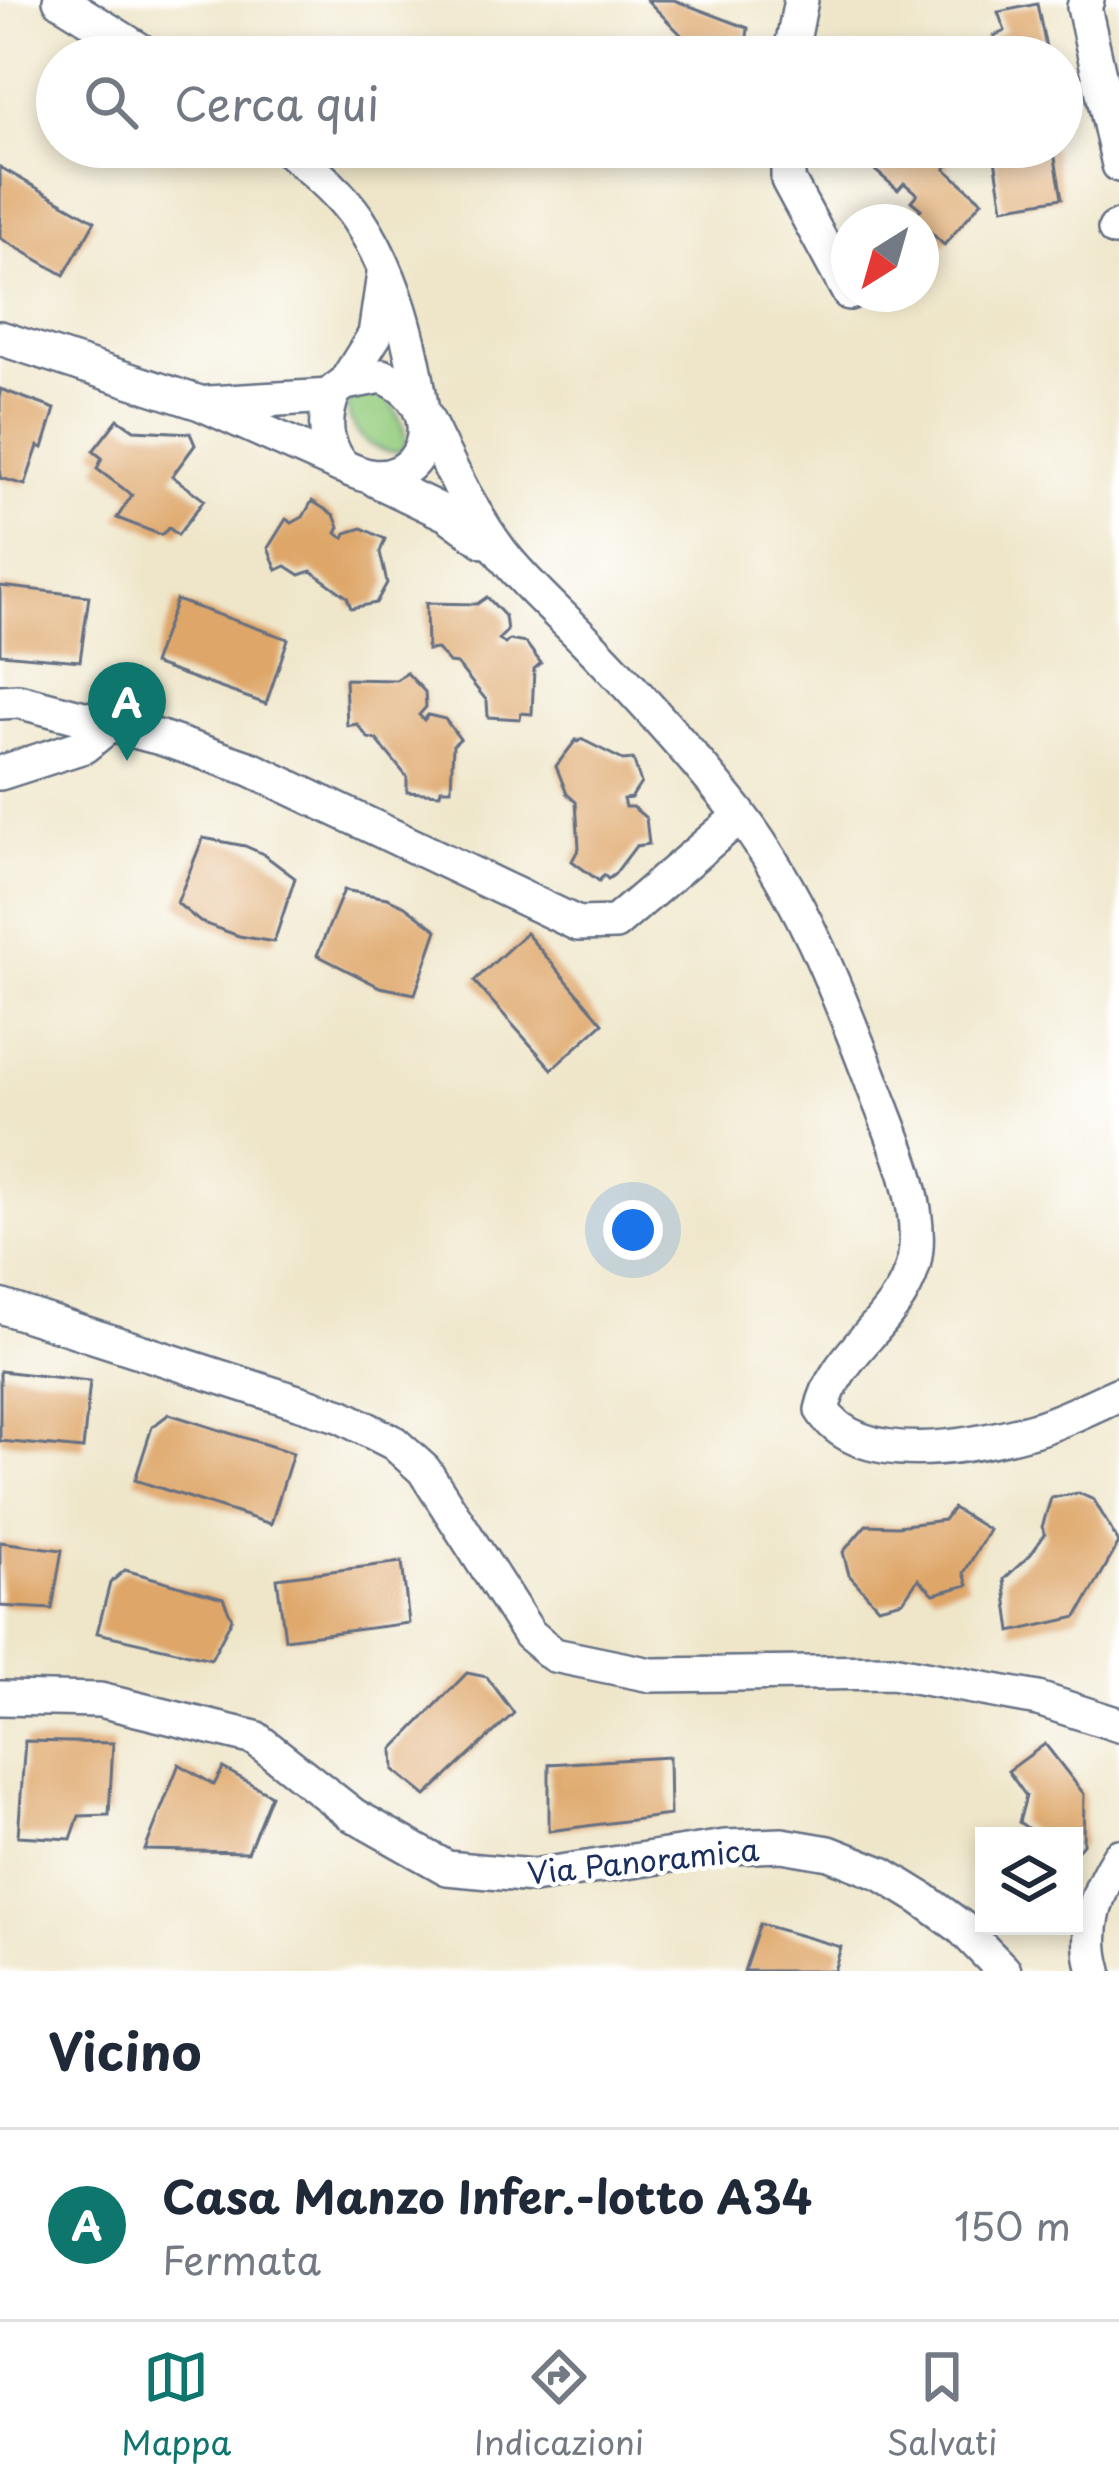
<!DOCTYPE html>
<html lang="it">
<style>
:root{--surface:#fff;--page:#f2f2f3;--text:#1f2937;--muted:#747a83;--line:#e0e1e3;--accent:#0f766e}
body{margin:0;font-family:"Playpen Sans",sans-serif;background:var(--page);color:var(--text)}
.controls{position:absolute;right:36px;bottom:36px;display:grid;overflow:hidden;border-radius:0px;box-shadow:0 6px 18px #0003}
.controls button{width:108px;height:108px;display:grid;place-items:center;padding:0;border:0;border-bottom:3px solid var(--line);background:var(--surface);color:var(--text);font:60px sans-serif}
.compass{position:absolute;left:831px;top:204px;width:108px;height:108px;border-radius:50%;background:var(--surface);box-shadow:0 6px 18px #0003;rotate:217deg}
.you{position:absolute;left:633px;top:1230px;width:42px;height:42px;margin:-30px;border:9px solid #fff;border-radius:50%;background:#1a73e8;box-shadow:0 0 0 18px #1a73e833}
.badge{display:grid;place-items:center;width:78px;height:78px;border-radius:50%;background:var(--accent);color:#fff;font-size:39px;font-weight:700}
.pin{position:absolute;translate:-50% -99px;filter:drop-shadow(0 3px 6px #0008)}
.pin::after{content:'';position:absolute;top:63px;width:42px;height:36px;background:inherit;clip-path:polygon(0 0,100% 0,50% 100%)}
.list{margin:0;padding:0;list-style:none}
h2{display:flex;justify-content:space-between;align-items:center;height:156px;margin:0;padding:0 48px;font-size:51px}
h2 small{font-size:39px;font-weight:400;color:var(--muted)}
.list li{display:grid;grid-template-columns:78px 1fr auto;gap:36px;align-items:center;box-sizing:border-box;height:192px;padding:0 48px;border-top:3px solid var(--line)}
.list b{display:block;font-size:45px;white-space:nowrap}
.list p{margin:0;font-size:39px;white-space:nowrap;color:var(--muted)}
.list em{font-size:39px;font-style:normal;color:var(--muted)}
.icon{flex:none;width:66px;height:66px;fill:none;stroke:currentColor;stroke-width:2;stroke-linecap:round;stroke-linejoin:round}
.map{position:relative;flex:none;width:1119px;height:1971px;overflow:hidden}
.search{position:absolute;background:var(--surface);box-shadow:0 6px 18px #0003;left:36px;right:36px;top:36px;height:132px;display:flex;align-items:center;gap:30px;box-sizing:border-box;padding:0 42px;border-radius:66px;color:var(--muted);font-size:45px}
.sheet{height:348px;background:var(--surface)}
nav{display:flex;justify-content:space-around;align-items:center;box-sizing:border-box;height:168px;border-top:3px solid var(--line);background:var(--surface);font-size:33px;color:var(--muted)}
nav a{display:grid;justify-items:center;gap:6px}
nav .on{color:var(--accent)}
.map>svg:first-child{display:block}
</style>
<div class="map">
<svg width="1119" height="1971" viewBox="0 0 1119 1971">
<rect width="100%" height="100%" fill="#fff"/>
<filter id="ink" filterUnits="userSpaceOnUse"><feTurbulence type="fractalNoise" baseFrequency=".00833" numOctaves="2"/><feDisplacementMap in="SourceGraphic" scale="24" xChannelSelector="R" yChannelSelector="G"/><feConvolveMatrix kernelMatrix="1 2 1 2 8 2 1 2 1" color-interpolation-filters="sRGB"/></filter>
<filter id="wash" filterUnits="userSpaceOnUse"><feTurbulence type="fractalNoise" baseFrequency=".004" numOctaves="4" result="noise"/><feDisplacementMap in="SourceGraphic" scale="48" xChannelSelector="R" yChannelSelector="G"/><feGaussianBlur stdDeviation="2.7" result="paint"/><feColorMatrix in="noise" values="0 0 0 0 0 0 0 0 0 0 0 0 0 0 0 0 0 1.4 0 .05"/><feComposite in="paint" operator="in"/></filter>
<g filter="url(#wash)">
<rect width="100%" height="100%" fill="#efe6c9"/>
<path fill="#95cd7f" stroke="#587e6e" stroke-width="3" d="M 380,391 C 394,404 405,425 406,444 L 401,451 C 373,457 347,430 348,403 L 358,394 Z"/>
<g id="blocks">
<g fill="#dea668">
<polygon points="647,0 674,0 748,28 745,57 703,57"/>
<polygon points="1037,4 1048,57 998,57 994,36 1005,31 998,12"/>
<polygon points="885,147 923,147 928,151 935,148 951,162 945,169 982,201 944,245 914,216 921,209 911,201 917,194 904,183 898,190 870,166"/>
<polygon points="993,147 1053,147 1062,198 1003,208"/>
<polygon points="0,167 95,221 64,275 0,238"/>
<polygon points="0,389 55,409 43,448 38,446 25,485 0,478"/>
<polygon points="118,419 134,430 190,433 195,445 172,476 204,500 178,535 169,528 161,535 117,518 132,495 97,469 102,458 93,451"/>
<polygon points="312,501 334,515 339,527 336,533 344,538 346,533 362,528 385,539 380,552 387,583 376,603 351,608 347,597 311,571 300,575 286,566 277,570 268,548 286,519 292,523 303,517"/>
<polygon points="0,586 89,596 80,661 0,654"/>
<polygon points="487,597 505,616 507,631 499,639 505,644 509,640 526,643 541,663 534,669 532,714 521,713 520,719 488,717 487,701 457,664 449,663 437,649 427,650 426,603 477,604"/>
<polygon points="176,600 288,639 266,704 153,664"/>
<polygon points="407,673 425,692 426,707 419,715 424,720 428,715 445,719 460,739 453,745 451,789 441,789 440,794 407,792 407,777 377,740 368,738 357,724 347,726 345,679 396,680"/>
<polygon points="581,739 623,760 633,759 641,783 631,798 623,799 625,807 633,807 646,818 649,844 636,846 614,875 608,879 604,875 599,881 572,861 579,848 576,802 567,794 556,766 576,740 578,742"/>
<polygon points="203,838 245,846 263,854 295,878 274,942 239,936 200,922 177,903"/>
<polygon points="344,890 387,898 405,906 437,930 415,994 380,987 317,955"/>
<polygon points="526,933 603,1023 552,1069 474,981"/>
<polygon points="0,1371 90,1381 83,1449 0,1441"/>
<polygon points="169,1414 293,1453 271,1524 135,1480 152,1427"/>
<polygon points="1078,1493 1094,1500 1119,1543 1077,1617 1011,1632 1004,1579 1031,1554 1045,1534 1042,1527 1051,1498"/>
<polygon points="953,1508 989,1530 964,1573 968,1585 934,1594 918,1579 903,1601 878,1607 849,1575 843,1552 866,1525 897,1526 944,1520"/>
<polygon points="0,1542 62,1550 52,1609 0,1606"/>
<polygon points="402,1562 409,1623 285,1639 277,1578"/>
<polygon points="125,1570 223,1598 232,1619 211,1659 97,1633 110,1583"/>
<polygon points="467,1673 487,1677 514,1713 426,1796 394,1770 393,1749"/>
<polygon points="25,1741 113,1743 109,1815 79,1816 71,1839 18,1836"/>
<polygon points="1045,1744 1084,1794 1083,1844 1074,1854 1074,1836 1024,1836 1029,1829 1019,1822 1026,1796 1008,1771"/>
<polygon points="669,1757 670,1815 549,1831 549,1764"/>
<polygon points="179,1764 214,1785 223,1768 271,1795 248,1852 145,1850"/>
<polygon points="760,1924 841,1947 834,1971 744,1971"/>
</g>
</g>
</g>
<g filter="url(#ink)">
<use href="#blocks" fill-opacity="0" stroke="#656f83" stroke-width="3"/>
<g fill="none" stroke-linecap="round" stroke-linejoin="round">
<g stroke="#656f83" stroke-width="38">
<g id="minor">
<polyline points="60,0 151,57"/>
<polyline points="1087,0 1084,7 1119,165"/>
<polyline points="790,57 801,0"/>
<path d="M 285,147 C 311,169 339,191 358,219 C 395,275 411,341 421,405"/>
<polyline points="788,147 788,180 849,293"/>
<polyline points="1115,229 1119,227"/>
<polyline points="0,338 200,403 341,466"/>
<path d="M 382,376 C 457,405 422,499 356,472 C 345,468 341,466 335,455 C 323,434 325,414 334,391 L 345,383 Z"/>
<polyline points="345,383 375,335 384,274"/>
<polyline points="208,403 332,396"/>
<path d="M 425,416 C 448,463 469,509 500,551 C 525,584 559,613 588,643 C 641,698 692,754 739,814 C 801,895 836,988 872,1082 C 891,1133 920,1193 916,1248 C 911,1316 835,1348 822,1410 C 861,1470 974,1446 1033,1430 C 1062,1422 1091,1406 1119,1394"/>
<polyline points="376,480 447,514 484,541"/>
<polyline points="0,702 18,701 161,738 251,769 578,924 615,923 740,816"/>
<polyline points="0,773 84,746 110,725"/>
<polyline points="0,1306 341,1416 394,1443 424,1470 529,1634 554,1655 651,1675 892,1672 1038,1699 1119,1725"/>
<polyline points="0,1698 100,1700 255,1738 353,1815 447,1868 533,1876 725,1847 782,1845 829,1853 882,1874 921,1898 961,1927 1004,1971"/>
<path d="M 1095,1971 C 1083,1930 1096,1892 1119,1856"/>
</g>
</g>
<use href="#minor" stroke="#fff" stroke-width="33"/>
</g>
</g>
<g text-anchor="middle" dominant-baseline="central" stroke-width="9" stroke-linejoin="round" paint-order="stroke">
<g font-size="30" fill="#1b2f5e" stroke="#fff">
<text transform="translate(643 1860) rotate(-6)">Via Panoramica</text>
</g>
</g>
</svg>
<div class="controls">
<button><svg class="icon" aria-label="layers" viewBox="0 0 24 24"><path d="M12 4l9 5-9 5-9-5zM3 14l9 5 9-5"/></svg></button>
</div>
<svg class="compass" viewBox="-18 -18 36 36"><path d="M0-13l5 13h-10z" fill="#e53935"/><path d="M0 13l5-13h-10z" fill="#747a83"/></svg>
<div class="you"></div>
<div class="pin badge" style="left:127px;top:761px">A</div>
<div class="search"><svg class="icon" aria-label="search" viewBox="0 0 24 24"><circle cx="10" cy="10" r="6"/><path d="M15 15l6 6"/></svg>Cerca qui</div>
</div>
<section class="sheet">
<h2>Vicino<small></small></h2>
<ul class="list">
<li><span class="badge">A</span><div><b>Casa Manzo Infer.-lotto A34</b><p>Fermata</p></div><em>150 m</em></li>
</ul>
</section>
<nav>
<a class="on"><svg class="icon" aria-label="map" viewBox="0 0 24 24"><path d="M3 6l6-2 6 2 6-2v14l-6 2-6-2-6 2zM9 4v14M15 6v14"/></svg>Mappa</a>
<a><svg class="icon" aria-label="directions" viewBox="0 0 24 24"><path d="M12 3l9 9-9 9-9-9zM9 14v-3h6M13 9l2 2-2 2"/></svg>Indicazioni</a>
<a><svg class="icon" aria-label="saved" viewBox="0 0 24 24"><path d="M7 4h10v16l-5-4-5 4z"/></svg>Salvati</a>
</nav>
